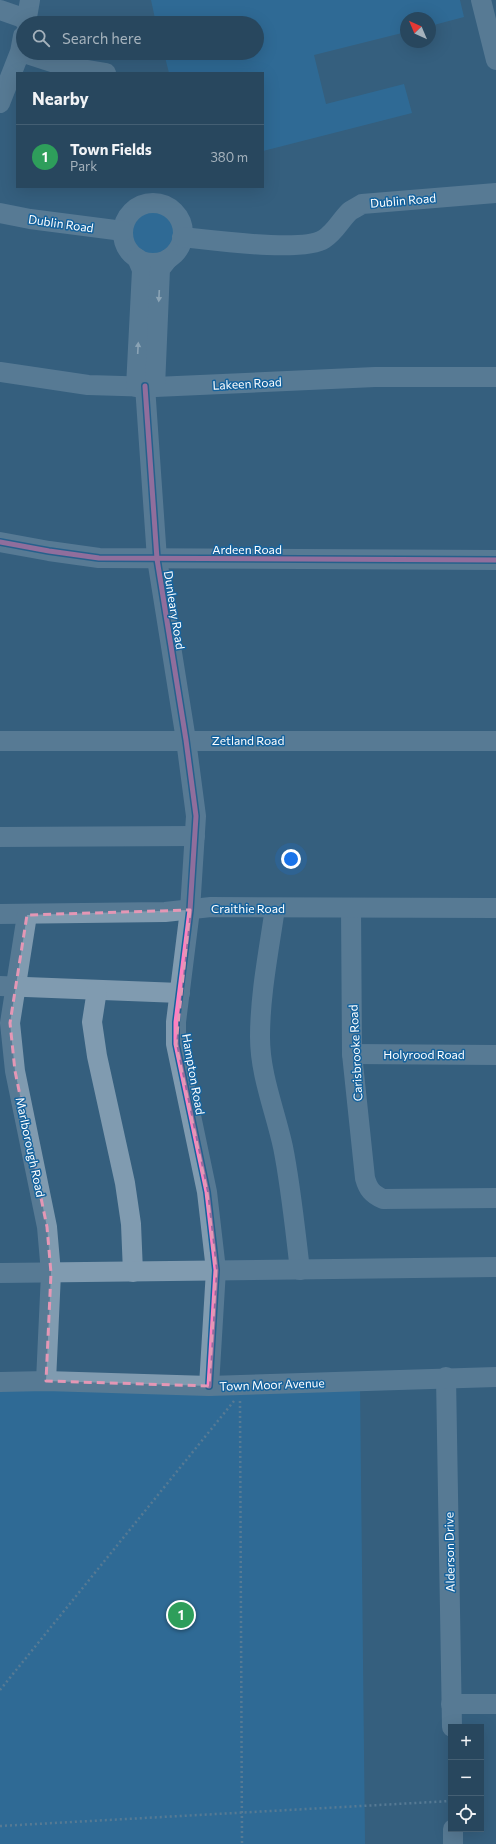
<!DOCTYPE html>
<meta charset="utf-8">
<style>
:root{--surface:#28475e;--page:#304e64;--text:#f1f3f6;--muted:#a5b2bc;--line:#445f73;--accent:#d6ab8b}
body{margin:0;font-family:Commissioner,sans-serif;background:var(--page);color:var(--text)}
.controls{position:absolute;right:12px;bottom:12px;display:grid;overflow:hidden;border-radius:0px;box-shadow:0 4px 16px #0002}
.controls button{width:36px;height:36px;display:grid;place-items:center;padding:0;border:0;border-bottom:1px solid var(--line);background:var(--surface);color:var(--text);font:20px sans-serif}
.compass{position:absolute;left:400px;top:12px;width:36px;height:36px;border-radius:50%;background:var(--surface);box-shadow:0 4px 16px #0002;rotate:316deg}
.you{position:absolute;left:291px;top:859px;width:14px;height:14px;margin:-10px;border:3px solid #fff;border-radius:50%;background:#1a73e8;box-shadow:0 0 0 6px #1a73e833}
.badge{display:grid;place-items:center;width:26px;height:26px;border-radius:50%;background:var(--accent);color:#fff;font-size:13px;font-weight:700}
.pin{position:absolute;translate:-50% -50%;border:2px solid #fff;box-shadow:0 1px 4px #0006}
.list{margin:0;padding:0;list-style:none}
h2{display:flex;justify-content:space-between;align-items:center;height:52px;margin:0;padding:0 16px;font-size:17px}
h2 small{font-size:13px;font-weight:400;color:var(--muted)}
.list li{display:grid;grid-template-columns:26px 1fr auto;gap:12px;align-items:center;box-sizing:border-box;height:64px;padding:0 16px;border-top:1px solid var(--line)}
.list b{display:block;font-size:15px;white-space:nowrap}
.list p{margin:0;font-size:13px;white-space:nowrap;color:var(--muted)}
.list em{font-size:13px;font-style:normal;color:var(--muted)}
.icon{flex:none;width:22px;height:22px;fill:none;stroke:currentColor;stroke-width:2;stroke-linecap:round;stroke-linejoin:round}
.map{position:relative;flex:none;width:496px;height:1844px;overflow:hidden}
.search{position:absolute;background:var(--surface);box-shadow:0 4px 16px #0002;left:16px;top:16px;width:248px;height:44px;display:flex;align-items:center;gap:10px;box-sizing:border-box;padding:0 14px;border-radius:22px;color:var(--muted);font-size:15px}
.panel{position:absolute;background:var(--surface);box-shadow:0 4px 16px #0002;left:16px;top:72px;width:248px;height:116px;border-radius:0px}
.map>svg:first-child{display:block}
</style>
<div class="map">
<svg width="496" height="1844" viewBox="0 0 496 1844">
<rect width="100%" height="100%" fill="#355f7e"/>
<g fill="#2879b1">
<polygon points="151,0 460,0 464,17 430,26 430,18 406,18 406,32 314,55 326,104 404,84 412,113 263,151 263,73 169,73 164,53 257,53 257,23 156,23"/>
<circle cx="153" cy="233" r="23"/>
<polygon points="0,1382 360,1386 365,1844 0,1844"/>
</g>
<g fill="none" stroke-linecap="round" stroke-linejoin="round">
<g stroke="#809bb0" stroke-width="2.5" stroke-dasharray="2 3" stroke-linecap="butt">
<polyline points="240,1401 242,1844"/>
<polyline points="0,1690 234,1401"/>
<polyline points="0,1826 451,1801"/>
</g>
<g stroke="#809bb0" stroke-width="20">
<polyline points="481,0 496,60"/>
<polyline points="0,10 26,19"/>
<polyline points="26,23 30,0"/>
<polyline points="24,53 64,66 106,73"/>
<polyline points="0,103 20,52 23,36"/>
<circle cx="153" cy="233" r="30"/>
<polyline points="0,213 30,219 123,231"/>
<path d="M 182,237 C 211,240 303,253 324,239 C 335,232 340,221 349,212 C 352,209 358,207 362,204 L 496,193"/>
<polyline points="0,372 88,385 155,387 375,377 496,377"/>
<polyline points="145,386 157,559 186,740 196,816 190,910 176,1022 176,1044 207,1192 216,1270 209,1386"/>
<polyline points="136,387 142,270 137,258"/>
<polyline points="155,387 160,269 168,259"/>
<polyline points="0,542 49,551 99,558 496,560"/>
<polyline points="0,741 496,741"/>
<polyline points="0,837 195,836"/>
<path d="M 275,908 C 269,950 260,994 260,1037 C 260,1075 275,1110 283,1147 C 291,1187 295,1229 300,1270"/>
<path d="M 351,908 L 352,1054 L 365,1178 C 368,1189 372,1194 383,1199 L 496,1198"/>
<polyline points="0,914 165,912 211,907 496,908"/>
<polyline points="27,915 10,1023 15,1071 47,1227 51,1273 46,1381"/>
<polyline points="0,986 180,993"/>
<polyline points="97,990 92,1022 97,1056 125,1183 131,1224 133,1272"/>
<polyline points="352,1054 496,1055"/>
<polyline points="0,1273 496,1267"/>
<polyline points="446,1377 452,1727"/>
<polyline points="0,1382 46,1381 209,1386 496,1377"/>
<polyline points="451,1704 496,1704"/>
<polyline points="453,1829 453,1844"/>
</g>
<g stroke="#16639d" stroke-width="8">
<g id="cycleway">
<polyline points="145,386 157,559 186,740 196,816 190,910 176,1022 176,1044 207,1192 216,1270 209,1386"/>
<polyline points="0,542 49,551 99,558 496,560"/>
</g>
</g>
<use href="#cycleway" stroke="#ff80c0" stroke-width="5"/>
</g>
<defs><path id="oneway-solid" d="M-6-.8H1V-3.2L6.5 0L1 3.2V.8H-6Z"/></defs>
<g fill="#f2f5f7">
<use href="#oneway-solid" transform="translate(159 296) rotate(93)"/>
<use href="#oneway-solid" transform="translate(138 348) rotate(-87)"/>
</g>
<path d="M0 0H496V1844H0ZM 190,910 L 176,1044 L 207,1192 L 216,1270 L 209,1386 L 46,1381 L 51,1273 L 47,1227 L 15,1071 L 10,1023 L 27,915 Z" fill="#355f7e" fill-opacity=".55" fill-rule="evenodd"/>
<path fill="none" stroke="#e497b5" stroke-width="3" stroke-dasharray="8 5" stroke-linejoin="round" d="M 190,910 L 176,1044 L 207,1192 L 216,1270 L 209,1386 L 46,1381 L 51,1273 L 47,1227 L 15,1071 L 10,1023 L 27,915 Z"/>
<g text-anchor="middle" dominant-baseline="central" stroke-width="3" stroke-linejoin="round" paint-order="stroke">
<g font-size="12" fill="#fff" stroke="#16639d">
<text transform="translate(403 200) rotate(-5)">Dublin Road</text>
<text transform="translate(61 223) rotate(8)">Dublin Road</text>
<text transform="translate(247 383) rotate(-3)">Lakeen Road</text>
<text x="247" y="549">Ardeen Road</text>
<text transform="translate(175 610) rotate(81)">Dunleary Road</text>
<text x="248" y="740">Zetland Road</text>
<text x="248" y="908">Craithie Road</text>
<text transform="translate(355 1053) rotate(-93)">Carisbrooke Road</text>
<text x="424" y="1054">Holyrood Road</text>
<text transform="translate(194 1074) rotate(80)">Hampton Road</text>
<text transform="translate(31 1147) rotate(78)">Marlborough Road</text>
<text transform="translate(272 1384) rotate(-2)">Town Moor Avenue</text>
<text transform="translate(449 1552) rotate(-91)">Alderson Drive</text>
</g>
</g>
</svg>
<div class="controls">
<button>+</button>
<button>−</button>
<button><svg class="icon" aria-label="locate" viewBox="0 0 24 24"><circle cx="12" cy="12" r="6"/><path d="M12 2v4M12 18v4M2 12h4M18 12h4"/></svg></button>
</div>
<svg class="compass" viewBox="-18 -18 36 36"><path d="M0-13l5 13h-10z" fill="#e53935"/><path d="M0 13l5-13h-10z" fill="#a5b2bc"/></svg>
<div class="you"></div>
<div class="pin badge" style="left:181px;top:1615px;background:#2e9e5b">1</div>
<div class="search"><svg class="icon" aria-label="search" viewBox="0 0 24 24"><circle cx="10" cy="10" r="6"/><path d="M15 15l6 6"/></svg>Search here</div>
<section class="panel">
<h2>Nearby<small></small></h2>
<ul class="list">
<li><span class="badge" style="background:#2e9e5b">1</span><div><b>Town Fields</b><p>Park</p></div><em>380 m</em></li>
</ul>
</section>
</div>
